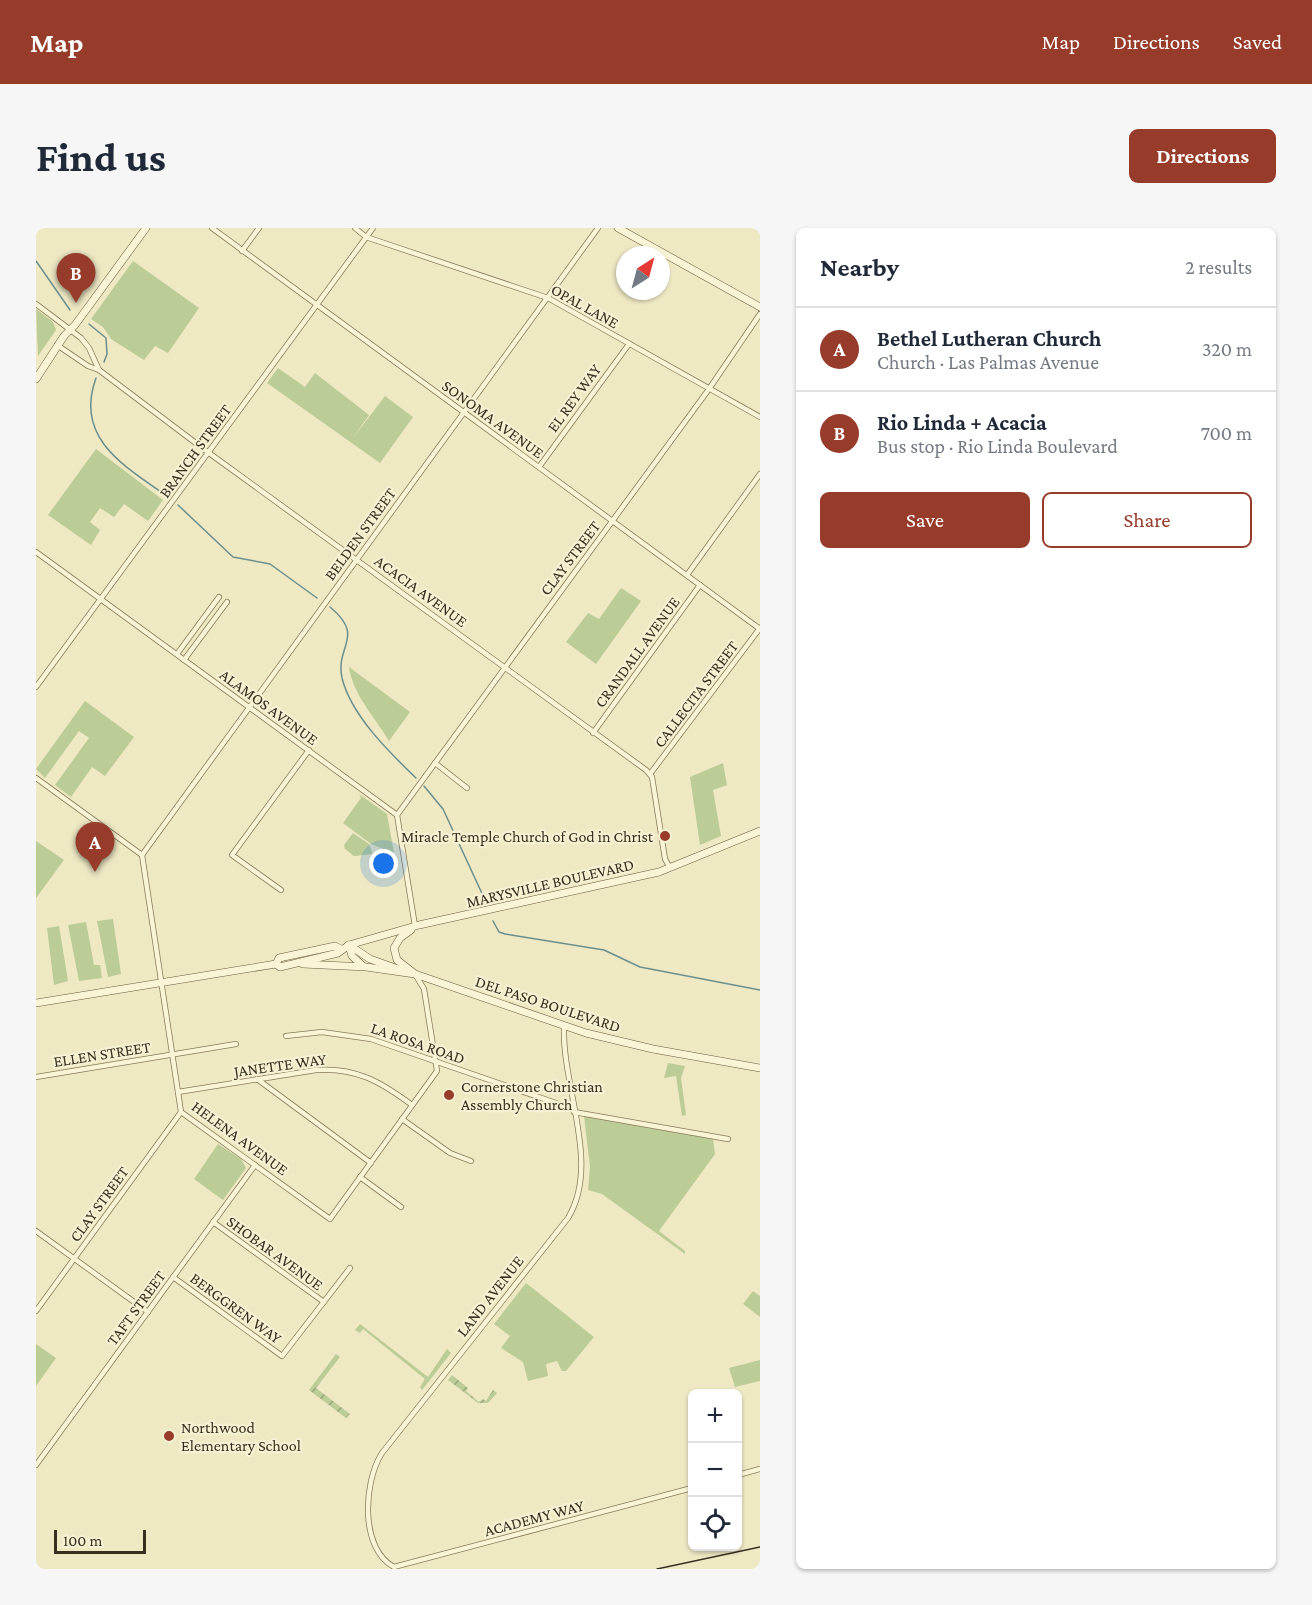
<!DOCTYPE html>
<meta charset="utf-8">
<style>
:root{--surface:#fff;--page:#f6f6f7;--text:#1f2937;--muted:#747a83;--line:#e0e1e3;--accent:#973c2a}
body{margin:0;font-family:"Crimson Pro",serif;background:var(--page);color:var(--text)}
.controls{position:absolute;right:18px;bottom:18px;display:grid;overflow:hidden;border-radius:9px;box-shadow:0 2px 4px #0004}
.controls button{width:54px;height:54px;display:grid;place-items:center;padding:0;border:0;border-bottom:2px solid var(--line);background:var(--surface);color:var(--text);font:30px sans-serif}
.compass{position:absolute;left:580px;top:18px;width:54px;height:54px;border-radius:50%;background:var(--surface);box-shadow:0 2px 4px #0004;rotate:36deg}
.scale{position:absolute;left:18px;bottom:15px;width:92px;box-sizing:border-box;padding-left:6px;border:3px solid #382f1e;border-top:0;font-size:16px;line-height:21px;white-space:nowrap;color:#382f1e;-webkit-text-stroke:4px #f5f1d2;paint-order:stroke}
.you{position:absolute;left:348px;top:636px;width:21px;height:21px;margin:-15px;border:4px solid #fff;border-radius:50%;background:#1a73e8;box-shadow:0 0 0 9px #1a73e833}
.badge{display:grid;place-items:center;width:39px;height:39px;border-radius:50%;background:var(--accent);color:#fff;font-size:20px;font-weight:700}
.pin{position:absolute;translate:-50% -50px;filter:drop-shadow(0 2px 3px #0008)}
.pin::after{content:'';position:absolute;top:32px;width:21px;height:18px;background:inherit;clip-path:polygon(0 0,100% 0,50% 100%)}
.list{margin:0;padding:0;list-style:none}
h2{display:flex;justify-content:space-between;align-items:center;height:78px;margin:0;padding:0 24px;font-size:26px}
h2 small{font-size:20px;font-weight:400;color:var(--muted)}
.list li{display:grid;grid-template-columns:39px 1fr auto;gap:18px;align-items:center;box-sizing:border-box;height:84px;padding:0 24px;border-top:2px solid var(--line)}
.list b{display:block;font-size:22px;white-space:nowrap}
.list p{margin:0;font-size:20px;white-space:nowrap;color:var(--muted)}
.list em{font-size:20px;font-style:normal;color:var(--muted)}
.actions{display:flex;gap:12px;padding:18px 24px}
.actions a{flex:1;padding:14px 0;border:2px solid var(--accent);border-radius:9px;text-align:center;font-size:21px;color:var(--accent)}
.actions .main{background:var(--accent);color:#fff}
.icon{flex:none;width:33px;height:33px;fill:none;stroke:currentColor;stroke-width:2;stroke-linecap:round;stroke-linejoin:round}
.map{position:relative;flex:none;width:724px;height:1341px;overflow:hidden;border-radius:9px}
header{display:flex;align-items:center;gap:36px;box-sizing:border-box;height:84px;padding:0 30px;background:var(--accent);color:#fff}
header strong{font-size:28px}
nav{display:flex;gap:33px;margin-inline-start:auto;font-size:21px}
.intro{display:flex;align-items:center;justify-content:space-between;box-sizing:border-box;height:144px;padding:0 36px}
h1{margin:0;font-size:42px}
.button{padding:15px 27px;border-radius:9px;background:var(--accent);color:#fff;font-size:21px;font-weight:700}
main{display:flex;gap:36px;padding:0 36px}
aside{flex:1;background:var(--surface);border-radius:9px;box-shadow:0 2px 4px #0004}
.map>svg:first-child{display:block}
</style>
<header>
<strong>Map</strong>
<nav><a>Map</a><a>Directions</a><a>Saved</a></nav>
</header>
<div class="intro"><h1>Find us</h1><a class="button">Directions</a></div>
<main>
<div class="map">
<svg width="724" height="1341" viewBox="0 0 724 1341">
<defs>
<pattern id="garden-furrows" width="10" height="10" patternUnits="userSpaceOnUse" patternTransform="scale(1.5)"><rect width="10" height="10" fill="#bccc97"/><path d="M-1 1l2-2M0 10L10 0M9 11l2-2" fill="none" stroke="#9aa67b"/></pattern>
</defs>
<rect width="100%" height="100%" fill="#eee8c3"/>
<g fill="#bccc97">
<polygon points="97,33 163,80 132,125 119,118 108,132 75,111 67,99 55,91"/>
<polygon points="0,81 17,94 20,102 2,128"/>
<polygon points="242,140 269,159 279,145 333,187 317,210 349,168 377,189 344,235 231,155"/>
<polygon points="60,221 127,272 112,293 88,276 78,289 64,280 54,294 64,302 55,317 12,287"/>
<polygon points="585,360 605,373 560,436 530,414 552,385 563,391"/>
<path d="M 313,439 L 374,484 L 353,513 C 339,489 317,467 313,439 Z"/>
<polygon points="49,473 98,509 69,548 56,539 35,569 19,557 53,510 43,503 9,550 0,541"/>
<polygon points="687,535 691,557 677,562 685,608 664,617 654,549"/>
<polygon points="323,566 351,586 358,625 335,616 307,595 325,570"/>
<polygon points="317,605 333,616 337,626 318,628 309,621 308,617"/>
<polygon points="0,613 28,632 0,670"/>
<polygon points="77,691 85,746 72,749 61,693"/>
<polygon points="50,694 58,737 64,737 66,750 43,753 32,697"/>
<polygon points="23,698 32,753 18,757 11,700"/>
<polygon points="632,835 649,838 645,850 650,887 646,888 640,848 628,850"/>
<polygon points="548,888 677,911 679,926 623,1003 649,1023 649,1026 566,966 552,962 554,939"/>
<polygon points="182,916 205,931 210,940 187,972 158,951"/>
<polygon points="490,1055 558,1109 530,1143 526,1143 521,1133 510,1136 512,1148 492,1153 487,1134 465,1120 474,1108 458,1096"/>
<polygon points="717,1063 724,1068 724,1089 707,1076"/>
<polygon points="324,1096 392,1149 411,1121 415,1125 386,1162 384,1159 389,1151 327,1101 324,1105 319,1102"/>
<polygon points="0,1116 20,1130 0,1158"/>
<polygon points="724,1132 724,1153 699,1159 693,1140"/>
</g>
<g fill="url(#garden-furrows)">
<polygon points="300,1126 304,1129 280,1160 314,1186 310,1190 273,1162"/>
<polygon points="416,1147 432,1160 430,1163 443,1174 447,1171 450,1173 457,1162 461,1165 452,1175 442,1175 412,1152"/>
</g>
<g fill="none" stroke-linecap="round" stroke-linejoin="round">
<g stroke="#6c8f8c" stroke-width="1.5">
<polyline points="0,33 34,82"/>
<polyline points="53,96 70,110 71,126 68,134"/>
<path d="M 60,150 C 38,210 88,238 131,268"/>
<polyline points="142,277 197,329 234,336 281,370"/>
<path d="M 294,379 C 330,409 299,417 306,450 C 315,487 353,524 380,550"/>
<polyline points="388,558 407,581 449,672"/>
<polyline points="457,693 463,704 469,706 568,722 604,739 724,762"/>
</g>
<g stroke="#887a5a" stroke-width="6">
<g id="street">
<polyline points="176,0 724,401"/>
<polyline points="319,0 330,9 512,70 724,189"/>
<polyline points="206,23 223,0"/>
<polyline points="0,76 45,110 53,120 63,142"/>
<polyline points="21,117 52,138 63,142 173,225 610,542 616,549 629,631 634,640"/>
<polyline points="503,239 593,116"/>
<polyline points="0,324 361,587 379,698"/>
<polyline points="651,347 724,246"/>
<polyline points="141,426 183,369"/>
<polyline points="148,432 191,374"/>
<polyline points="0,459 337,0"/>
<polyline points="557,505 664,357"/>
<polyline points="399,535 431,560"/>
<polyline points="614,546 724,400"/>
<polyline points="0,550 106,627 145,884 294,991 401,843 388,761 379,746"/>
<polyline points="361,587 673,161 724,86"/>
<polyline points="106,627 562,0"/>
<polyline points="245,662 196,627 273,522"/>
<path d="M 528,799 C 526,860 565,936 532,990 L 346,1225 C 327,1255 324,1321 358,1339 L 656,1260"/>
<polyline points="250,808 286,804 335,811 537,881"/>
<polyline points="0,849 200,816"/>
<polyline points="221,851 335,935"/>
<path d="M 142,864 L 280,842 C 320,839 345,854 376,877"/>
<polyline points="538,884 692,911"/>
<polyline points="366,891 414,925 435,933"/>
<polyline points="324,949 365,979"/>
<polyline points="177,994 288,1074"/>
<polyline points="0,1003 112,1084"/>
<polyline points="137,1049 246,1128 314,1040"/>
<polyline points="0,1083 145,884"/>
<polyline points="0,1237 219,937"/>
<polyline points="702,1247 724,1241"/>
</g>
</g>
<g stroke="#6a5b3d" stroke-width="8">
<g id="secondary">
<polyline points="582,0 724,79"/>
<polyline points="0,151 28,108 39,97 110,0"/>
<polyline points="375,702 364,710 358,720 361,732 379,746"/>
<polyline points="313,717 334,731 365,742"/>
<polyline points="313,717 316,728 327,738"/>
<polyline points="240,736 243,730 299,718 305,721"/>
<polyline points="267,736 330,739 379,746 550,805 617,821 724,840"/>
<polyline points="0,775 240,736 244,739 302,725 313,717 383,697 623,644 724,603"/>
</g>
</g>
<use href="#street" stroke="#f9f4d6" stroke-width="4.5"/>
<use href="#secondary" stroke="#f9f4d6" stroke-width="7"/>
<polyline stroke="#382f1e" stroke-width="1.5" points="621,1341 724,1319"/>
</g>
<g fill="#973c2a" stroke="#f5f1d2" stroke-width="2">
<circle cx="629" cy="608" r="6"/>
<circle cx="413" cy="867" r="6"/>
<circle cx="133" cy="1208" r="6"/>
</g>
<g text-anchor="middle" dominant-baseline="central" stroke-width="4.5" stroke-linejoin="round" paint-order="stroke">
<g font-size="16" fill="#382f1e" stroke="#f5f1d2">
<text transform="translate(549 78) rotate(29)">OPAL LANE</text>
<text transform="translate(538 170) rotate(-54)">EL REY WAY</text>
<text transform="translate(457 191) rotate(36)">SONOMA AVENUE</text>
<text transform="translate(159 223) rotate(-54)">BRANCH STREET</text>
<text transform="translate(324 306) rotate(-54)">BELDEN STREET</text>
<text transform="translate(534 330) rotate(-53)">CLAY STREET</text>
<text transform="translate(385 363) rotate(36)">ACACIA AVENUE</text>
<text transform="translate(601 424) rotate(-54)">CRANDALL AVENUE</text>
<text transform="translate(660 466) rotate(-53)">CALLECITA STREET</text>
<text transform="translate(233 479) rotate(36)">ALAMOS AVENUE</text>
<text transform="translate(514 655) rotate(-13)">MARYSVILLE BOULEVARD</text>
<text transform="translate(512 776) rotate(18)">DEL PASO BOULEVARD</text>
<text transform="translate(382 815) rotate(19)">LA ROSA ROAD</text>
<text transform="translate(66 826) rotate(-9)">ELLEN STREET</text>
<text transform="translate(244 837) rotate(-8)">JANETTE WAY</text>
<text transform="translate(204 910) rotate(36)">HELENA AVENUE</text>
<text transform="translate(63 976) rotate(-54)">CLAY STREET</text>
<text transform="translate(239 1025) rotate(36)">SHOBAR AVENUE</text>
<text transform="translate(454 1068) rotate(-52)">LAND AVENUE</text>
<text transform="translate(100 1080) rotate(-54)">TAFT STREET</text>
<text transform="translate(200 1080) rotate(36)">BERGGREN WAY</text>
<text transform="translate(498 1290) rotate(-15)">ACADEMY WAY</text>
</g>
<g font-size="16" fill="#382f1e" stroke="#f5f1d2" text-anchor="start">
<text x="617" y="608" text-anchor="end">Miracle Temple Church of God in Christ</text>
<text x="425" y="858">Cornerstone Christian<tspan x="425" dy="18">Assembly Church</tspan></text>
<text x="145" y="1199">Northwood<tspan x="145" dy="18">Elementary School</tspan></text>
</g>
</g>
</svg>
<div class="controls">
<button>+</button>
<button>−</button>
<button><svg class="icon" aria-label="locate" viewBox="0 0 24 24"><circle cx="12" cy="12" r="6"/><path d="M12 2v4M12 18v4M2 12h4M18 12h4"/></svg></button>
</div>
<svg class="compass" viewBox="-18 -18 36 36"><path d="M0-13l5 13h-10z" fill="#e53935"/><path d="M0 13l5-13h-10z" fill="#747a83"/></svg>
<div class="scale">100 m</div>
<div class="you"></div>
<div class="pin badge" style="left:59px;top:644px">A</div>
<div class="pin badge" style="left:40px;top:75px">B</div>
</div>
<aside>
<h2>Nearby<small>2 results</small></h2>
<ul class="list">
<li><span class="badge">A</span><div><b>Bethel Lutheran Church</b><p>Church · Las Palmas Avenue</p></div><em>320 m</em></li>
<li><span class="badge">B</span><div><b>Rio Linda + Acacia</b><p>Bus stop · Rio Linda Boulevard</p></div><em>700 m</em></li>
</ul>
<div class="actions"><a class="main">Save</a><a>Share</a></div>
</aside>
</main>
